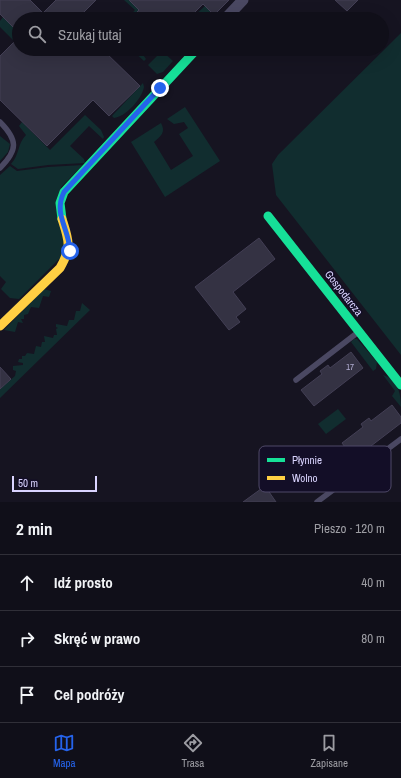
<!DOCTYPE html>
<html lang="pl">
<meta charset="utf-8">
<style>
:root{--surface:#100f19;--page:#1e1d26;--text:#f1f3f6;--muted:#9c9ca2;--line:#302f38;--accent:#2563eb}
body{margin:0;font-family:"Archivo Narrow",sans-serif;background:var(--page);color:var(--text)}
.scale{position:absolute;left:12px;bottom:10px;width:85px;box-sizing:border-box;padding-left:4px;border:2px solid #dad4ff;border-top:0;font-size:11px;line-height:14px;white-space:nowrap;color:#dad4ff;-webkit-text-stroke:3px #130e27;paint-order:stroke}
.stop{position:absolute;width:12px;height:12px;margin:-9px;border:3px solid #2563eb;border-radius:50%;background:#fff}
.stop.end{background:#2563eb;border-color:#fff;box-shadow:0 1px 4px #0008}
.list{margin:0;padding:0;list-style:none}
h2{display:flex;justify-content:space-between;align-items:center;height:52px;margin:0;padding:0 16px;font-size:17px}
h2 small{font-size:13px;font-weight:400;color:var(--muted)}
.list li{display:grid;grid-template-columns:26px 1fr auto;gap:12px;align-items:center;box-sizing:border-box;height:56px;padding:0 16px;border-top:1px solid var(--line)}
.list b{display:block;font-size:15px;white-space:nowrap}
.list em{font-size:13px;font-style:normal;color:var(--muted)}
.icon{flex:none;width:22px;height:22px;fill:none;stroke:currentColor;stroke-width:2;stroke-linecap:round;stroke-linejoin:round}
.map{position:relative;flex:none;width:401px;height:502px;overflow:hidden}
.search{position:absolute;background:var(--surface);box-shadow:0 4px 16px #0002;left:12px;right:12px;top:12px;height:44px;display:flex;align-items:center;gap:10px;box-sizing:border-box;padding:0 14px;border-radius:22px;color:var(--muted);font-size:15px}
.sheet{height:220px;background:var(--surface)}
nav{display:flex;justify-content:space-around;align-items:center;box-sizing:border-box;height:56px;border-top:1px solid var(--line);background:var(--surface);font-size:11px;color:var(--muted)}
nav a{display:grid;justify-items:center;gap:2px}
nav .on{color:var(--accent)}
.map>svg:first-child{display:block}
</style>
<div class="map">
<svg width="401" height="502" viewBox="0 0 401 502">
<rect width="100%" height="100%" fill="#161421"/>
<g fill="#112d2f">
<polygon points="124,0 133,0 139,10 138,19 127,19 135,10"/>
<polygon points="205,6 214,15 209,15 206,19 191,19"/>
<polygon points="3,17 19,33 19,37 14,41 0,27 0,21"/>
<polygon points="401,33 401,355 276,195 272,164 278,155"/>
<polygon points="131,49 139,49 146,59 144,61"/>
<polygon points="162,51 173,61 163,72 157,74 148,65"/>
<path d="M 143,83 L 144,87 C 142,99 125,117 114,118 L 112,116 Z"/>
<path d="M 185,107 L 220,161 L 165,197 L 131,142 L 161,123 C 166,132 161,136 154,142 L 171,170 L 193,156 L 179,134 L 188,128 L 184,122 L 174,124 L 167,119 Z"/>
<path d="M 85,115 L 101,130 L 104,137 L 103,139 L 89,126 L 70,146 L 84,159 L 85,163 L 48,165 L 18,169 L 11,164 C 20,154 17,144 26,135 L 19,126 L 22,122 L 50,150 Z"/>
<polygon points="0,136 10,144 8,152 0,161"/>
<polygon points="83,165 61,187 64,254 19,299 10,298 1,289 6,282 0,276 0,175 10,166 17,171 48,167"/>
<polygon points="44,289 51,291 49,297 43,296 39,308 31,307 28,314 24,315 24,319 21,319 23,323 18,322 15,332 4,330"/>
<polygon points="82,303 90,310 0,398 0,389 15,376 16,371 13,370 13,366 23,365 23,363 18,362 19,359 22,359 22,356 25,356 27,353 34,354 36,346 41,347 42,342 45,342 44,336 53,338 54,335 57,335 56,329 58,328 56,327 56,324 67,326 69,320 74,320 76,311 80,311"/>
<polygon points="354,339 357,339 377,362 376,369 373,371 351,342"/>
<path d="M 383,375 C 398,379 401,394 401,407 L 392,396 L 395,391 Z"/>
<polygon points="338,409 346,419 326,434 318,424"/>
</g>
<g fill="#343243" stroke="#433f55">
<polygon points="0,0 30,0 43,13 56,0 96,0 77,19 19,19 19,33 0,14"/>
<polygon points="129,0 229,0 214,15 203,4 188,19 140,19 135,14 139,10"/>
<polygon points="335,0 358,0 347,11"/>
<polygon points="19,37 19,49 102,49 140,86 109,116 93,100 47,146 0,100 0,56"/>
<polygon points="259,238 275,259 233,292 246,309 236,317 240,322 229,330 195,287"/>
<polygon points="351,352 363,368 314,406 301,390 322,374 320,371 328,365 330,368"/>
<polygon points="0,367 11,379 0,389"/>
<polygon points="392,405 401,417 401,423 354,459 342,443 363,427 361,424 369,418 371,421"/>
<polygon points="265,486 276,502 243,502"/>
</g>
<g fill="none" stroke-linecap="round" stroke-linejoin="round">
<g stroke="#4a4862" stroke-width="5.5">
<path d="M 0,122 C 18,140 18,150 0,168"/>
<polyline points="296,380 357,333"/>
<polyline points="317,502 401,439"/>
</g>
<polyline stroke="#4a4862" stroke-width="11" points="225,19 243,0"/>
<g stroke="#16e098" stroke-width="9">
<polyline points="268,216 401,385"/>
<polyline points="62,219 60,203 64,192 197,49"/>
</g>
<path stroke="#ffcf43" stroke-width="9" d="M 0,326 L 60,268 C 72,247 69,241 62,219"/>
</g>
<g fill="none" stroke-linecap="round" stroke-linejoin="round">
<path stroke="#2563eb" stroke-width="5" d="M 70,251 C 69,228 53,214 64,192 L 160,88"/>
</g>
<g text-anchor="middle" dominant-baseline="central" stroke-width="3" stroke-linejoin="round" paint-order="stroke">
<g font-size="9" fill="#b0acd0">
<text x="350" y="367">17</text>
</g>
<g font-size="11" fill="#dad4ff" stroke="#130e27">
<text transform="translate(344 293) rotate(52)">Gospodarcza</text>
</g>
</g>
<rect x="259" y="446" width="132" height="46" rx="6" fill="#130e27" stroke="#4f4968" stroke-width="1"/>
<rect x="267" y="458" width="18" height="4" fill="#16e098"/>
<rect x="267" y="476" width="18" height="4" fill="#ffcf43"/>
<g font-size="11" fill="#dad4ff">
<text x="292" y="464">Płynnie</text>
<text x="292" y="482">Wolno</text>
</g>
</svg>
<div class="scale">50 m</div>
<div class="stop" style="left:70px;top:251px"></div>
<div class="stop end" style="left:160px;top:88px"></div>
<div class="search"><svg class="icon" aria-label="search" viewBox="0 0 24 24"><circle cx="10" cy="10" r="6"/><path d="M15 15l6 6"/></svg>Szukaj tutaj</div>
</div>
<section class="sheet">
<h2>2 min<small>Pieszo · 120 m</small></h2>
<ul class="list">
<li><svg class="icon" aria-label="ahead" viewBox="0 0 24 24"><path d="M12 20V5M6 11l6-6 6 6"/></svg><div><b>Idź prosto</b></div><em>40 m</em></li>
<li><svg class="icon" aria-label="right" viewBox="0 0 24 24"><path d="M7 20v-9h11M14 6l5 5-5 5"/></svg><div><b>Skręć w prawo</b></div><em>80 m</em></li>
<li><svg class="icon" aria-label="arrive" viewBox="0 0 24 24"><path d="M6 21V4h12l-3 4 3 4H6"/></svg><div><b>Cel podróży</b></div></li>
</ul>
</section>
<nav>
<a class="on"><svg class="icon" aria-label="map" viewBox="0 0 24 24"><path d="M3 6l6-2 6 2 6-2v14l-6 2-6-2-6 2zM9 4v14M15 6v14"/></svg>Mapa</a>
<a><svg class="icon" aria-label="directions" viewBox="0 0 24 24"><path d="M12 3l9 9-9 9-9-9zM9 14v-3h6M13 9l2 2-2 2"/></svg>Trasa</a>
<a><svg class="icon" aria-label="saved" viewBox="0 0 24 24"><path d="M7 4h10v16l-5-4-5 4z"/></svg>Zapisane</a>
</nav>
